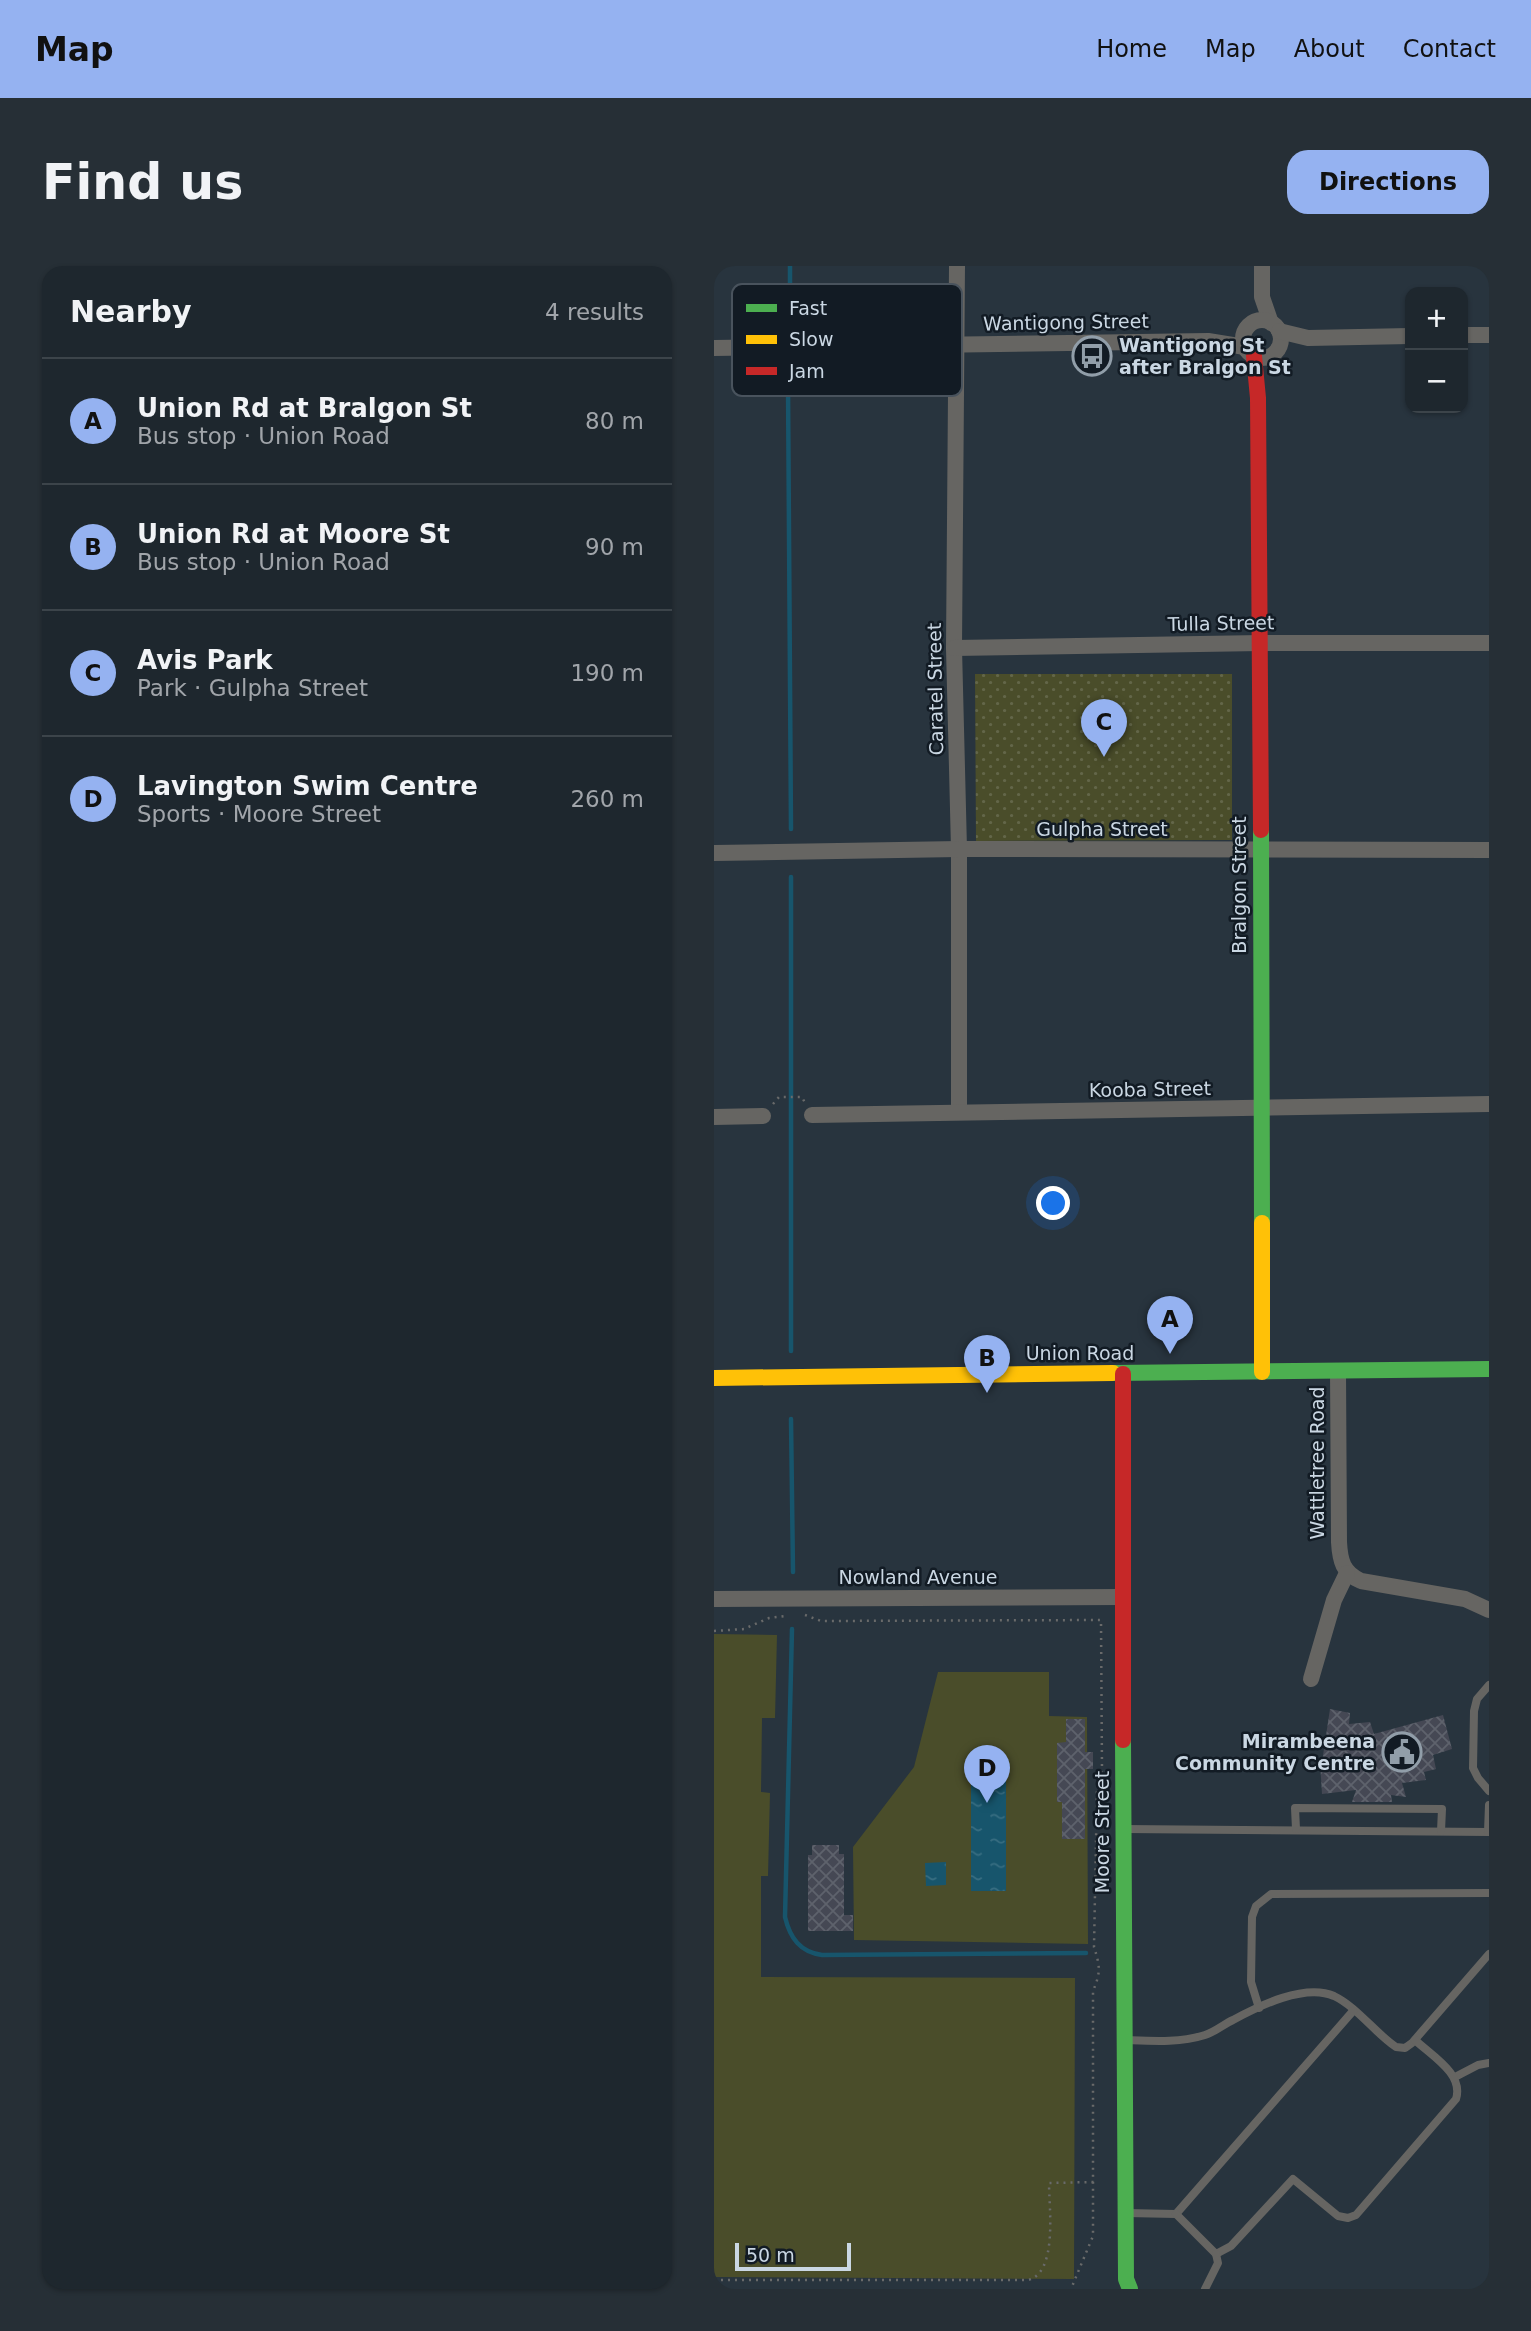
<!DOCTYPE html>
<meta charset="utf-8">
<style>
:root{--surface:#1e272e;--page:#262f36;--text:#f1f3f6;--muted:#a1a5aa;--line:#3c444a;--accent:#95b2f1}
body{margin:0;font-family:"DejaVu Sans",sans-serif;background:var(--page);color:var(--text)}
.controls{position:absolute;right:21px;top:21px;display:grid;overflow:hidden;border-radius:14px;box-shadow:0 2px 5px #0004}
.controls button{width:63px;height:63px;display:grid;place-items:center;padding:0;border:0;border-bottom:2px solid var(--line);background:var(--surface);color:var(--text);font:35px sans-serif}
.scale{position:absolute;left:21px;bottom:18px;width:116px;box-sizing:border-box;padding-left:7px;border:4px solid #cad7e3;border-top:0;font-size:19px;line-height:24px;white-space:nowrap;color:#cad7e3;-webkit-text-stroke:5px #121b24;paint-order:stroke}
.you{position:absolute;left:340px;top:938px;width:24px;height:24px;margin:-18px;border:5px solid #fff;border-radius:50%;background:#1a73e8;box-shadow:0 0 0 10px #1a73e833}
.badge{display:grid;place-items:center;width:46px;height:46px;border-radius:50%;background:var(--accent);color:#111;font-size:23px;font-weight:700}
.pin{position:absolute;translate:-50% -58px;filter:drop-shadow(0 2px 4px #0008)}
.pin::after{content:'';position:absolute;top:37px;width:24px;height:21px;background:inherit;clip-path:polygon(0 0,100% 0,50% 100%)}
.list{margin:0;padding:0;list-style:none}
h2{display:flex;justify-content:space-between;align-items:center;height:91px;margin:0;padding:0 28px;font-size:30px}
h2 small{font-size:23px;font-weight:400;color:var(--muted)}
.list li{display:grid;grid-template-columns:46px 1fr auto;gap:21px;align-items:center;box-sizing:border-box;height:126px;padding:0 28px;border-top:2px solid var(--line)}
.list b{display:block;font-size:26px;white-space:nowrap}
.list p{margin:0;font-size:23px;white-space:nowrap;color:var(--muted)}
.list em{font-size:23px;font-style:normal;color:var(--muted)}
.map{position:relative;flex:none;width:775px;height:2023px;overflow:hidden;border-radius:21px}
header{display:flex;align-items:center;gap:42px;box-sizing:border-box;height:98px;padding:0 35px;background:var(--accent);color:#111}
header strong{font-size:33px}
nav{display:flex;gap:38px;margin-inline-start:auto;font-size:24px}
.intro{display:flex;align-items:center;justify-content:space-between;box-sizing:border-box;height:168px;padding:0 42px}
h1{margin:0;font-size:49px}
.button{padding:18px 32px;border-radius:21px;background:var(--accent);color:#111;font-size:24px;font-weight:700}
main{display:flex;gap:42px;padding:0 42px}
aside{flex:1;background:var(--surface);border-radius:21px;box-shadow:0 2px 5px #0004}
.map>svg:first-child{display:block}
</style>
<header>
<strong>Map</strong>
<nav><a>Home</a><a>Map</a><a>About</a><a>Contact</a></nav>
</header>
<div class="intro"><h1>Find us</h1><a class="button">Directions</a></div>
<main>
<aside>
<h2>Nearby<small>4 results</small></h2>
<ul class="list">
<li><span class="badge">A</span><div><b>Union Rd at Bralgon St</b><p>Bus stop · Union Road</p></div><em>80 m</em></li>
<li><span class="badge">B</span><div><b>Union Rd at Moore St</b><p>Bus stop · Union Road</p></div><em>90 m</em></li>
<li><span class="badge">C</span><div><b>Avis Park</b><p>Park · Gulpha Street</p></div><em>190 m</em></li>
<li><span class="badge">D</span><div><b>Lavington Swim Centre</b><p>Sports · Moore Street</p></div><em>260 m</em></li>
</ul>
</aside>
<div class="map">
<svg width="775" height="2023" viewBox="0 0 775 2023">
<defs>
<pattern id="park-dots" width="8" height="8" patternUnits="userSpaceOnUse" patternTransform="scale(1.75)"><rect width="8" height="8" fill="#4a4d2a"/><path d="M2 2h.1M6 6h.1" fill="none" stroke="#636649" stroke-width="1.8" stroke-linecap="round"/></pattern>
<pattern id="water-ripples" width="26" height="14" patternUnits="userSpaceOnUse" patternTransform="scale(1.75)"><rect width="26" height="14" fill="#17556c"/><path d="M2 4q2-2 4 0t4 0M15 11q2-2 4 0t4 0" fill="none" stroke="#376d81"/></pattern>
<pattern id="building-cross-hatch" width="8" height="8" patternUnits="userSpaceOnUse" patternTransform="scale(1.75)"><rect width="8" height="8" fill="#454854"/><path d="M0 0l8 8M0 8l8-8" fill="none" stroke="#5e626c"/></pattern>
</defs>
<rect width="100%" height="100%" fill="#28343e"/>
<g fill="#4a4d2a">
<polygon points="0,1368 63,1369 61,1452 48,1452 47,1526 56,1527 54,1610 47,1610 47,1711 361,1712 360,2013 0,2011"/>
<polygon points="224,1406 335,1406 335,1450 373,1451 374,1678 140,1674 139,1581 200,1501"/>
</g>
<polygon fill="url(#park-dots)" points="261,408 518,408 518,574 262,575"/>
<g fill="url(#water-ripples)">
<rect x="257" y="1509" width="35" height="116"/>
<polygon points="232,1596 232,1619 212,1620 211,1597"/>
</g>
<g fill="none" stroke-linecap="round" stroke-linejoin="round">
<g stroke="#17556c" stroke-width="4.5">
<polyline points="76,58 76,0"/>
<polyline points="74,118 77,563"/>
<polyline points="77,1085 77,611"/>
<polyline points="77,1153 79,1306"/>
<path d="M 78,1363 L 71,1651 C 76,1672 86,1686 108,1689 L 372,1687"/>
</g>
</g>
<g fill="url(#building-cross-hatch)">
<polygon points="616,1443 636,1447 635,1458 656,1456 660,1468 729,1449 738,1483 719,1489 722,1503 710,1506 712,1514 688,1517 692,1531 677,1529 678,1536 638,1536 642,1524 608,1528 606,1496 608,1496"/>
<polygon points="352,1453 371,1453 371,1486 379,1486 379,1503 371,1503 371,1573 348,1573 348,1536 343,1536 343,1477 352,1476"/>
<polygon points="98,1579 125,1579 125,1588 130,1588 130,1649 139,1649 139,1665 94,1665 94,1589 98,1589"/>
</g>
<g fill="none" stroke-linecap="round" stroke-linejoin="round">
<g stroke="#696a6a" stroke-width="2.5" stroke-dasharray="2 5" stroke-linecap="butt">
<polyline points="59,838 65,831 88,831 91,837"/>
<path d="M 91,1349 L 107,1355 L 387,1354 L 388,1503 L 383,1523 L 380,1681 C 386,1700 387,1706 379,1725 L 379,1970 L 357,2023"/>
<polyline points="0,1365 30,1363 55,1352 71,1350"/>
<path d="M 0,2014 L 314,2014 C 344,2007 335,1941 335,1917 L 380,1916"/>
</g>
<g stroke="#666562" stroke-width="8">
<polyline points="775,1419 763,1433 760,1445 759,1502 764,1512 775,1525"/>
<polyline points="410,1563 775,1566"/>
<polyline points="582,1563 581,1542 728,1543 727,1565"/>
<polyline points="774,1566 775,1539"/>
<polyline points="545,1742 537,1716 538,1651 542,1640 557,1628 775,1627"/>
<path d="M 411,1774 C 438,1775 466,1777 491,1769 C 501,1766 510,1758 519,1754 C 545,1740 591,1717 620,1730 C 643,1741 661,1767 682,1781 L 691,1782 L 698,1777 L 775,1688"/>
<polyline points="741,1811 764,1799 775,1797"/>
<polyline points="412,1947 462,1948 639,1745"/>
<path d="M 462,1948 L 502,1988 L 517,1980 L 579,1913 L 624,1950 L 634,1952 L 642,1949 L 742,1833 C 750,1808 718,1790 701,1774"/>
<polyline points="491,2023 504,1997 502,1988"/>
</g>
<g stroke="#666562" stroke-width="16">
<polyline points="243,0 240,382 245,583 245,846"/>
<polyline points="548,0 548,31 557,57"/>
<circle cx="548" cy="73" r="19"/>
<polyline points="565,65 594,72 696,70"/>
<polyline points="749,69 775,69"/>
<polyline points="0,82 494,75 531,81"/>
<polyline points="240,382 547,377 775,377"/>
<polyline points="0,587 245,583 775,584"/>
<polyline points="98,849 775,838"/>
<polyline points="0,851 49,850"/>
<path d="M 624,1105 L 625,1276 C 626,1295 629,1307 647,1315 L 751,1333 L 775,1344"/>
<polyline points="0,1333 408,1331"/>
<polyline points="597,1413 620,1334 633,1307"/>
</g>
<g stroke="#4caf50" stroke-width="16">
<polyline points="547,564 548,957"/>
<polyline points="399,1107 775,1103"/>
<polyline points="409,1474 412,2013 416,2023"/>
</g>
<g stroke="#ffc107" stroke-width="16">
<polyline points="548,957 548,1106"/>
<polyline points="0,1112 399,1107"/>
</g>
<g stroke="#c62828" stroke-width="16">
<polyline points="540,90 544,132 547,564"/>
<polyline points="409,1474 409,1108"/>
</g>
</g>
<defs>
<g id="bus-ring" transform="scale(2.0125)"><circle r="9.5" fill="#121b24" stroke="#919ea9" stroke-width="1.5"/><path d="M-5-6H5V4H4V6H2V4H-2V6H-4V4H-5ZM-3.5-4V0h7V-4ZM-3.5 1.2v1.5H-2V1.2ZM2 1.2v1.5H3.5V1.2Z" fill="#919ea9"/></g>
<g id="civic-ring" transform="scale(2.0125)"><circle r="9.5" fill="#121b24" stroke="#919ea9" stroke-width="1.5"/><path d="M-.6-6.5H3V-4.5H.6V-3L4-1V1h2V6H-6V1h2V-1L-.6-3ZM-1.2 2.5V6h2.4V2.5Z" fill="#919ea9"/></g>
</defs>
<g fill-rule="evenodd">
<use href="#bus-ring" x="378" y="90"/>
<use href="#civic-ring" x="688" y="1486"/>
</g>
<g text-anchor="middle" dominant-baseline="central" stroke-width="5" stroke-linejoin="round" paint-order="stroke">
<g font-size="19" fill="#cad7e3" stroke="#121b24">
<text transform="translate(352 56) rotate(-1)">Wantigong Street</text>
<text transform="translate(507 357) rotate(-1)">Tulla Street</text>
<text transform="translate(221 423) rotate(-91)">Caratel Street</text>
<text x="388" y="563">Gulpha Street</text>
<text transform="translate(525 619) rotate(-90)">Bralgon Street</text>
<text transform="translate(436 823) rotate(-1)">Kooba Street</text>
<text x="366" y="1087">Union Road</text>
<text transform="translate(603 1197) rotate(-90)">Wattletree Road</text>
<text x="204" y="1311">Nowland Avenue</text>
<text transform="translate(388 1566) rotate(-90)">Moore Street</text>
</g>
<g font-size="19" font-weight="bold" fill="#cad7e3" stroke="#121b24" text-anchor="start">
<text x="405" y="79">Wantigong St<tspan x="405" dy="22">after Bralgon St</tspan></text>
<text x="661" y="1475" text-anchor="end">Mirambeena<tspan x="661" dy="22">Community Centre</tspan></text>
</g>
</g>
<rect x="18" y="18" width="230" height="112" rx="10" fill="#121b24" stroke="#49535d" stroke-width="2"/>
<rect x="32" y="38" width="31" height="8" fill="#4caf50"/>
<rect x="32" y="69" width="31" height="9" fill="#ffc107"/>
<rect x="32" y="101" width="31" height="8" fill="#c62828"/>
<g font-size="19" fill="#cad7e3">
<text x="75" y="49">Fast</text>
<text x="75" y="80">Slow</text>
<text x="75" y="112">Jam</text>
</g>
</svg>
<div class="controls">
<button>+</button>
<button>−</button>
</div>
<div class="scale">50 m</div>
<div class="you"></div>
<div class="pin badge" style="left:456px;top:1088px">A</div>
<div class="pin badge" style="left:273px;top:1127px">B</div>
<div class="pin badge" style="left:390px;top:491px">C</div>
<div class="pin badge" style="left:273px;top:1537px">D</div>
</div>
</main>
